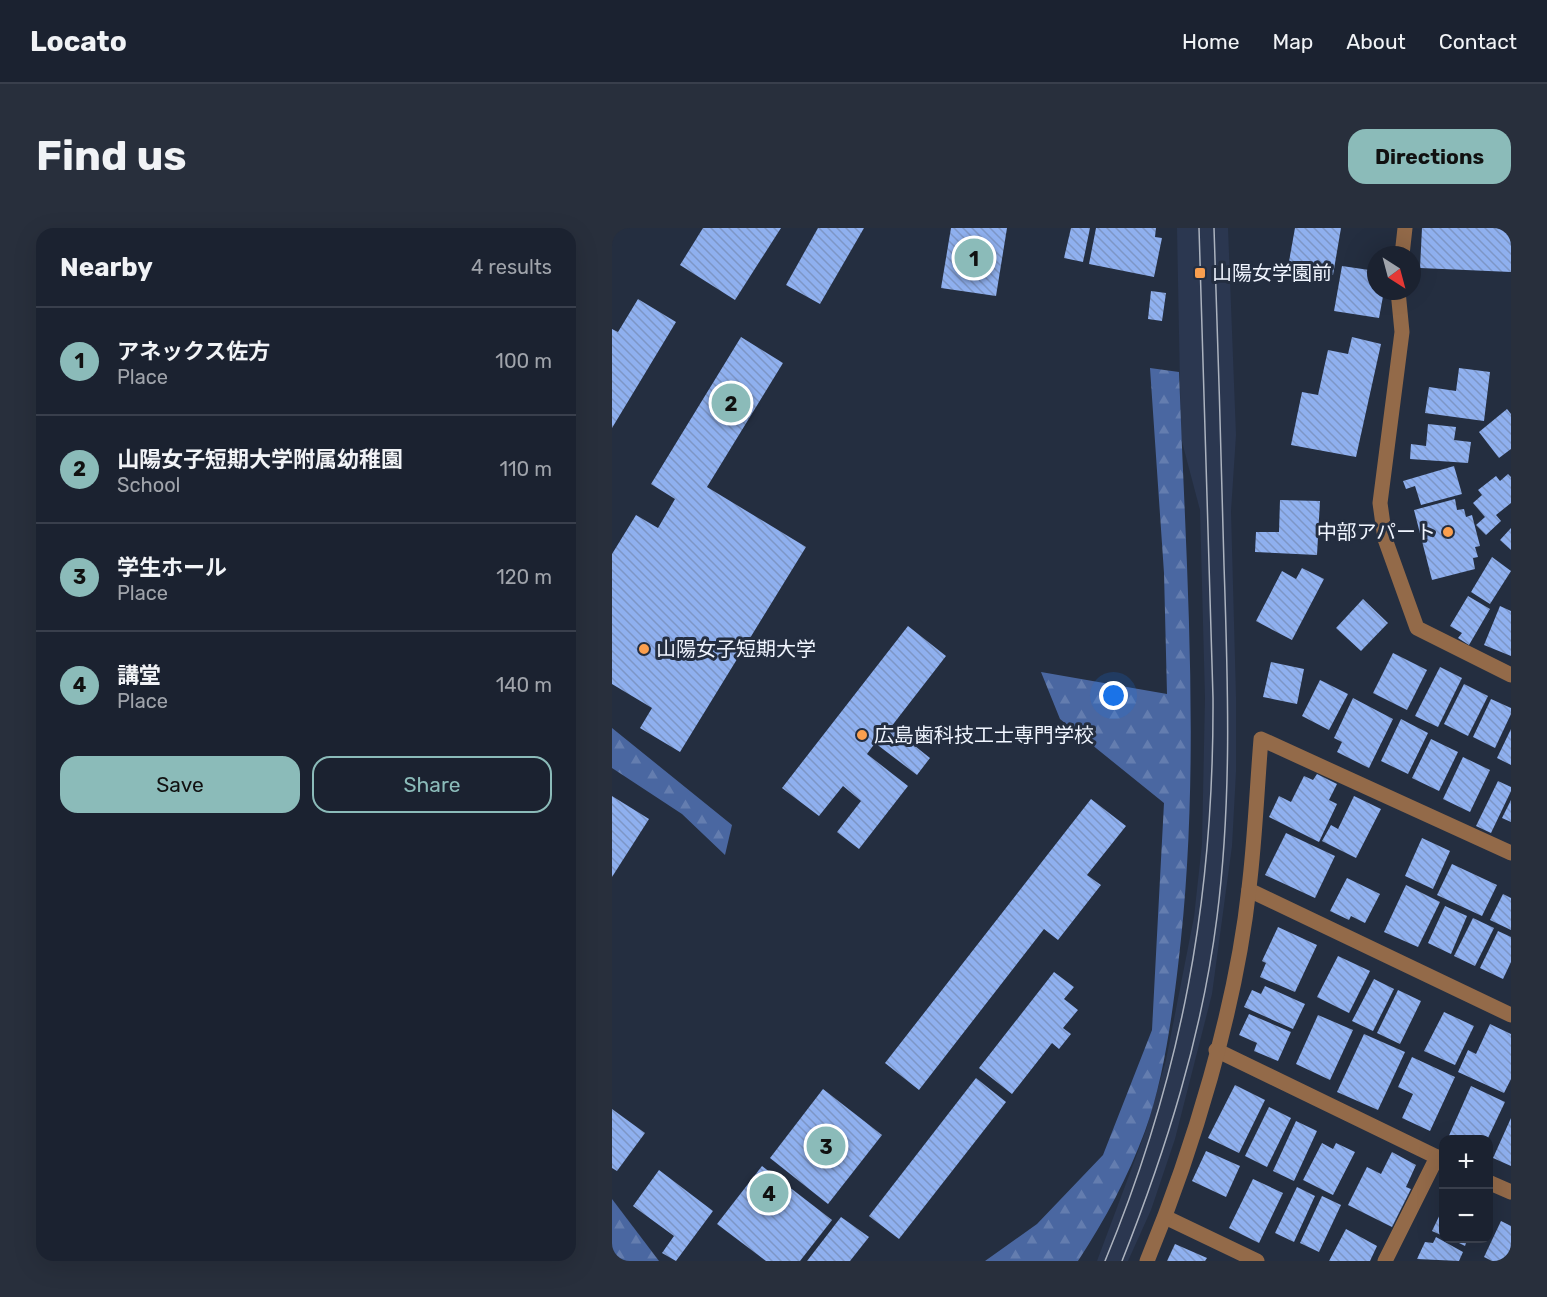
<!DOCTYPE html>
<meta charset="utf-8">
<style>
:root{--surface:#1b2230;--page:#282f3c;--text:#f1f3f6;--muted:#a0a4ab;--line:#393f4c;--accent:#8bbbb9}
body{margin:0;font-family:Rubik,"Noto Sans JP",sans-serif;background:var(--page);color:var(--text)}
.controls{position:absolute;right:18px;bottom:18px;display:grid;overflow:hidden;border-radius:12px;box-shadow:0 6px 24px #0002}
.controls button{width:54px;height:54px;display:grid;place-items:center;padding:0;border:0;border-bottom:2px solid var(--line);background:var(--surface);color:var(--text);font:30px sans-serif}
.compass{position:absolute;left:755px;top:18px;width:54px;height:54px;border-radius:50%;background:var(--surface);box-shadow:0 6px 24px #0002;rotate:144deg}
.you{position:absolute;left:502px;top:468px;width:21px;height:21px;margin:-15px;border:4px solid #fff;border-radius:50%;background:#1a73e8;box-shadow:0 0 0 9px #1a73e833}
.badge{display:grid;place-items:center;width:39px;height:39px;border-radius:50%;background:var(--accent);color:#111;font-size:20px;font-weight:700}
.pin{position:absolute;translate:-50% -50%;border:3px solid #fff;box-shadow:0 2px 6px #0006}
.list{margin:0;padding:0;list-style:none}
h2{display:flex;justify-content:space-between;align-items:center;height:78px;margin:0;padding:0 24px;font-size:26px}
h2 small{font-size:20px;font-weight:400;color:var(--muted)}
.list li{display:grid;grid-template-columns:39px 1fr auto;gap:18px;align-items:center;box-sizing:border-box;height:108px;padding:0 24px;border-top:2px solid var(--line)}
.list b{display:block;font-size:22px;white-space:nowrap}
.list p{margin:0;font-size:20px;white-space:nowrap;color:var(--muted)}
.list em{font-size:20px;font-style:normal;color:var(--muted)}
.actions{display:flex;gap:12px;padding:18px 24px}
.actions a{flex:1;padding:14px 0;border:2px solid var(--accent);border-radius:18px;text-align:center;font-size:21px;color:var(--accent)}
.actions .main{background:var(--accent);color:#111}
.map{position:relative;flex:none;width:899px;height:1033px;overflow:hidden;border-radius:18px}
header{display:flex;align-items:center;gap:36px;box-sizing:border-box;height:84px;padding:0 30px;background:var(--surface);border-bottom:2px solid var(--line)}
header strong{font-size:28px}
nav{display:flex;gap:33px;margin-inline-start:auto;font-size:21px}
.intro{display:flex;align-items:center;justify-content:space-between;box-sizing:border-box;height:144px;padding:0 36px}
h1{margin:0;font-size:42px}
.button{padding:15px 27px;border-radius:18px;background:var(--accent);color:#111;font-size:21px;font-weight:700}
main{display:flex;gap:36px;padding:0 36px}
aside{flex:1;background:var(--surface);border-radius:18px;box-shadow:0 6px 24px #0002}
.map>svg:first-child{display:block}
</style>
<header>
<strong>Locato</strong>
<nav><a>Home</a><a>Map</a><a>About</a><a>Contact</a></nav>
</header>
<div class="intro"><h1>Find us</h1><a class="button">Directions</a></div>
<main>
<aside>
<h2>Nearby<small>4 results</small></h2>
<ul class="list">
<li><span class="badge">1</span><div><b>アネックス佐方</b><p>Place</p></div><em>100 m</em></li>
<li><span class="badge">2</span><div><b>山陽女子短期大学附属幼稚園</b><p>School</p></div><em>110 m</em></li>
<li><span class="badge">3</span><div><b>学生ホール</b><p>Place</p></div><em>120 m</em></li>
<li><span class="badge">4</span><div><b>講堂</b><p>Place</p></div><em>140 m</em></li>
</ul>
<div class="actions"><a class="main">Save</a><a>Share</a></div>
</aside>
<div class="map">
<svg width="899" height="1033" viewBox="0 0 899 1033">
<defs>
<pattern id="forest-firs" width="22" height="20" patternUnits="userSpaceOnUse" patternTransform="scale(1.5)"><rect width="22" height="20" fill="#4a67a1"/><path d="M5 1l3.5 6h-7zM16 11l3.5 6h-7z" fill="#647daf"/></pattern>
<pattern id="building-back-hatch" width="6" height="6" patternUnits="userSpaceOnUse" patternTransform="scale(1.5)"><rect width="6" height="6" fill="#8fb0ef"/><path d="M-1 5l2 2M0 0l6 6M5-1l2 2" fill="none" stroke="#7d96c6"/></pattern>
</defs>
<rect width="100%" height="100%" fill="#242e40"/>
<polygon fill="#2b3750" points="565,0 616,0 624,207 619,283 624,469 624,544 620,618 600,766 563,911 539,982 516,1033 485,1033 534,902 554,832 582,689 590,616 593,470 588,282 569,210"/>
<g fill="url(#forest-firs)">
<path d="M 538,140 L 567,144 C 574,341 590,541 566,738 C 560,789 551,854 533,903 C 516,949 493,992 466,1033 L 373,1033 L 425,996 L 491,927 L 540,802 L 552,575 L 448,491 L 429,444 L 555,466 L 552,345 Z"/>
<polygon points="0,500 120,597 113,627 70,586 0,540"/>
<polygon points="0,971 47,1033 0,1033"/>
</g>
<g fill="url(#building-back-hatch)">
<polygon points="91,0 169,0 123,72 68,37"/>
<polygon points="206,0 252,0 208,76 174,57"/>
<polygon points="339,0 395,0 384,68 329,60"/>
<polygon points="459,0 478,0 471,34 452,30"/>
<polygon points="484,0 544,0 543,9 550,10 542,49 477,36"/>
<polygon points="683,0 729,0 721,47 676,39"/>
<polygon points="810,0 899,0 899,44 808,40"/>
<polygon points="730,38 764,43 764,63 772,63 767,90 722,83"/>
<polygon points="539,63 554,65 550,93 536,91"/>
<polygon points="26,71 64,94 0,200 0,101 6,104"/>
<polygon points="129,109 171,135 95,259 194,319 68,524 28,500 40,480 0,456 0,326 24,287 46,300 63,271 39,256"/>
<polygon points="740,109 769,116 744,229 679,217 690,164 706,167 716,122 736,126"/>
<polygon points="847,140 878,144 872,193 813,185 817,159 844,163"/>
<polygon points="895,181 899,186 899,221 887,230 867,204"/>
<polygon points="816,196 844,199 842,212 859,214 856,235 798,231 799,216 814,218"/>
<polygon points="842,238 850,266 809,277 803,258 794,261 791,253"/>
<polygon points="896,246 899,249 899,275 884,287 889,293 874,307 864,297 873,289 861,275 870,267 866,262 884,248 888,253"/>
<polygon points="843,271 845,282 852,281 854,289 860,287 868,318 863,319 866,329 861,330 863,341 820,352 802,282"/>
<polygon points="668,272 708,273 705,327 643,324 644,304 667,304"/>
<polygon points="899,300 899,322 888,312"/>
<polygon points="880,329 899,343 878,376 859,364"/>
<polygon points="690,340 712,351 680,412 644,393 670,343 684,351"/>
<polygon points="856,368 878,381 857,417 846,410 850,405 838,398"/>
<polygon points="751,371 776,395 749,423 724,400"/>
<polygon points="888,378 899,383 899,428 872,417"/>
<polygon points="296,398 334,428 279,499 318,530 305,547 263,515 255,526 296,558 247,621 225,604 249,573 231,558 207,588 170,560"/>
<polygon points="781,425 815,442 795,482 761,465"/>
<polygon points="659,434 692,441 685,476 651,469"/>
<polygon points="828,439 850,450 826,499 803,488"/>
<polygon points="708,452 736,466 717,502 690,488"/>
<polygon points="852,456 876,468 856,508 832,496"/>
<polygon points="741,470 781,491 757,540 725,524 730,514 722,510"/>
<polygon points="879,471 899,480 899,486 883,520 861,509"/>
<polygon points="789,491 816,505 796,546 769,533"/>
<polygon points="899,501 899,537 885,530"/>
<polygon points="819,511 846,524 827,563 800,550"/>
<polygon points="851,529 878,542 858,584 831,571"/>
<polygon points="705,546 725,556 717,572 725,576 707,614 657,589 667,568 679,574 692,548 701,552"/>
<polygon points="886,553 899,559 899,563 879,605 864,598"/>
<polygon points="0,568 37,591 0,649"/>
<polygon points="742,568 769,581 744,630 710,613 719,597 726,601"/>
<polygon points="479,571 514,598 475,647 489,657 446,712 432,701 307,862 273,835"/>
<polygon points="899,572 899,594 890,590"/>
<polygon points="674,605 723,628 703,670 653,647"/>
<polygon points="810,610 838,623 821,661 793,648"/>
<polygon points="840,636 885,657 870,688 825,667"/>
<polygon points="735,650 768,666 753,695 739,688 737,692 718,683"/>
<polygon points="794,657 828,674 806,719 772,704"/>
<polygon points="891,666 899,670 899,702 878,692"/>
<polygon points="833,678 855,688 839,726 816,715"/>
<polygon points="861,690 882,700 863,738 842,728"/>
<polygon points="666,699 705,717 683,764 648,749 654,735 650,733"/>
<polygon points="886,703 899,709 899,734 891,751 868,740"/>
<polygon points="726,728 758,743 737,785 705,769"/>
<polygon points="442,744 462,759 452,771 466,782 451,800 459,806 447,821 440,815 400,866 367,840"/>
<polygon points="762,751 782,761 761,803 740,793"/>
<polygon points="653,758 693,776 681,801 632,779 640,762 649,766"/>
<polygon points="786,762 809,773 788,816 765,805"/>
<polygon points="832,784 862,798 843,837 812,823"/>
<polygon points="637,786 679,804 666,833 642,823 645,815 627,807"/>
<polygon points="706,787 741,802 718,852 684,836"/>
<polygon points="878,796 899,806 899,851 892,865 846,844 856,822 864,826"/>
<polygon points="752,806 793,824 766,882 725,864"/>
<polygon points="800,829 843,849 818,903 790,890 801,866 786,859"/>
<polygon points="364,850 394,874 287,1011 257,988"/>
<polygon points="623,857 653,872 627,925 596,910"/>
<polygon points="859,858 893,874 875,912 835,912"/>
<polygon points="211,861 270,907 216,976 158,930"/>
<polygon points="657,879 679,890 655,939 633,928"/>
<polygon points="0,881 33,905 5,943 0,940"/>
<polygon points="899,890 899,938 881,930"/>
<polygon points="684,893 705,903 682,953 661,943"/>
<polygon points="710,915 721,921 724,915 743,924 721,967 691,952"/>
<polygon points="594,923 628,938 614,969 580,953"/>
<polygon points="780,924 804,937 794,959 799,961 780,999 736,977 755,939 769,946"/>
<polygon points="150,938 220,992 188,1033 154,1033 105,996"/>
<polygon points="47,942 101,983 64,1033 50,1025 62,1008 21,978"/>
<polygon points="641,951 671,965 647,1015 617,1000"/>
<polygon points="685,959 703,968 682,1014 663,1005"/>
<polygon points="710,968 729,977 707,1024 688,1015"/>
<polygon points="831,980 831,1008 820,1003"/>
<polygon points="229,989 257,1009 238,1033 195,1033"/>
<polygon points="889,993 899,998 899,1033 880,1033 872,1029"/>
<polygon points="734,1001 765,1018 758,1033 717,1033"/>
<polygon points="824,1009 851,1024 847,1033 805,1031 813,1014 821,1015"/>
<polygon points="837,1010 856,1010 853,1018"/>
<polygon points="563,1016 595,1030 593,1033 555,1033"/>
</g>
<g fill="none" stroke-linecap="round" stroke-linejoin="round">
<g stroke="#936a49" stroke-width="15">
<polyline points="790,27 793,0"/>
<polyline points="786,63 790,104 768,275 773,311 805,400 899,447"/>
<polyline points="637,662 899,787"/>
<polyline points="604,822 831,932"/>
<polyline points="876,954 899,964"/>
<polyline points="553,989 645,1033"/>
<path d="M 535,1033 C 581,922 624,780 637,660 C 643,611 645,560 649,511 L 899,625"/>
<polyline points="773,1033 825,929"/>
</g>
<g stroke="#acb3bf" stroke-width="1.5">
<path d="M 493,1033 C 570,847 602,671 601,470 L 587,0"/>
<path d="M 510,1033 C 554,922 590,808 605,689 C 620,571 616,455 612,337 C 609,225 606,112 602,0"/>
</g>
</g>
<g fill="#fa9f4f" stroke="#242e40" stroke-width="2">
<rect x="582" y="39" width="12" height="12" rx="3"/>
<circle cx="836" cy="304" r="6"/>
<circle cx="32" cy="421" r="6"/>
<circle cx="250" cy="507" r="6"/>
</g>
<g text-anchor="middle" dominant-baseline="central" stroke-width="6" stroke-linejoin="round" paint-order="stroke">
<g font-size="20" fill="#eff4fe" stroke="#242e40" text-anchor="start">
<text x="600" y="45">山陽女学園前</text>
<text x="824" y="304" text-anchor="end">中部アパート</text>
<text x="44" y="421">山陽女子短期大学</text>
<text x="262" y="507">広島歯科技工士専門学校</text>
</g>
</g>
</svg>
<div class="controls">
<button>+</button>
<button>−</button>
</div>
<svg class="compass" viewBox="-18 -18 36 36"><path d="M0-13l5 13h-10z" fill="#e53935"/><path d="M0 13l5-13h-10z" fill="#a0a4ab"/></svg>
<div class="you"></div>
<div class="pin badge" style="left:362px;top:30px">1</div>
<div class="pin badge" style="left:119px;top:175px">2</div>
<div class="pin badge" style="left:214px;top:918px">3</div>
<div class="pin badge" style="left:157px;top:965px">4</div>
</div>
</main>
